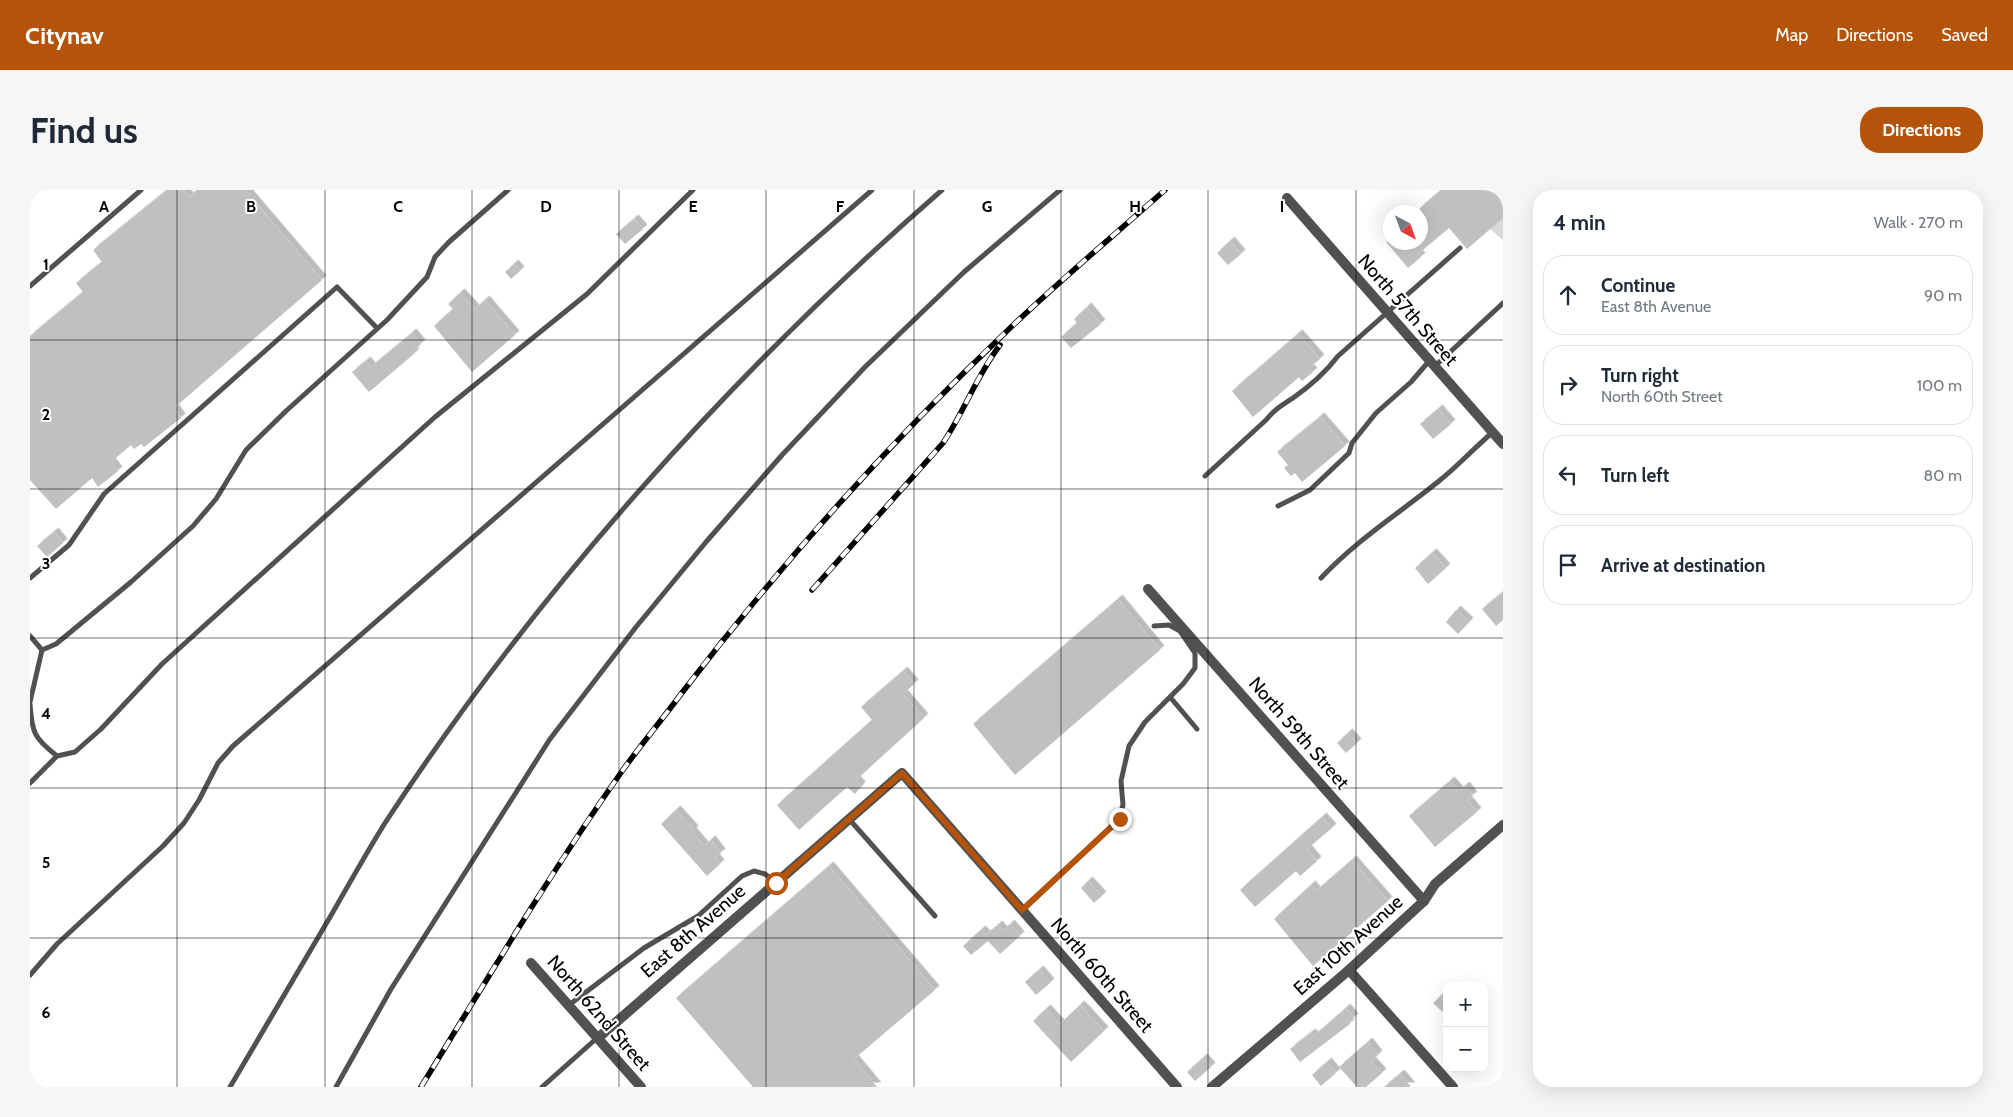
<!DOCTYPE html>
<meta charset="utf-8">
<style>
:root{--surface:#fff;--page:#f6f6f7;--text:#1f2937;--muted:#747a83;--line:#e0e1e3;--accent:#b45309}
body{margin:0;font-family:Cabin,sans-serif;background:var(--page);color:var(--text)}
.controls{position:absolute;right:15px;bottom:15px;display:grid;overflow:hidden;border-radius:10px;box-shadow:0 5px 20px #0002}
.controls button{width:45px;height:45px;display:grid;place-items:center;padding:0;border:0;border-bottom:1px solid var(--line);background:var(--surface);color:var(--text);font:25px sans-serif}
.compass{position:absolute;left:1353px;top:15px;width:45px;height:45px;border-radius:50%;background:var(--surface);box-shadow:0 5px 20px #0002;rotate:139deg}
.stop{position:absolute;width:15px;height:15px;margin:-11px;border:4px solid #b45309;border-radius:50%;background:#fff}
.stop.end{background:#b45309;border-color:#fff;box-shadow:0 1px 5px #0008}
.list{margin:0;padding:0;list-style:none}
h2{display:flex;justify-content:space-between;align-items:center;height:65px;margin:0;padding:0 20px;font-size:21px}
h2 small{font-size:16px;font-weight:400;color:var(--muted)}
.list li{display:grid;grid-template-columns:32px 1fr auto;gap:15px;align-items:center;box-sizing:border-box;height:80px;margin:0 10px 10px;padding:0 10px;border:1px solid var(--line);border-radius:20px}
.list b{display:block;font-size:19px;white-space:nowrap}
.list p{margin:0;font-size:16px;white-space:nowrap;color:var(--muted)}
.list em{font-size:16px;font-style:normal;color:var(--muted)}
.icon{flex:none;width:28px;height:28px;fill:none;stroke:currentColor;stroke-width:2;stroke-linecap:round;stroke-linejoin:round}
.map{position:relative;flex:none;width:1473px;height:897px;overflow:hidden;border-radius:20px}
header{display:flex;align-items:center;gap:30px;box-sizing:border-box;height:70px;padding:0 25px;background:var(--accent);color:#fff}
header strong{font-size:24px}
nav{display:flex;gap:28px;margin-inline-start:auto;font-size:18px}
.intro{display:flex;align-items:center;justify-content:space-between;box-sizing:border-box;height:120px;padding:0 30px}
h1{margin:0;font-size:35px}
.button{padding:12px 22px;border-radius:20px;background:var(--accent);color:#fff;font-size:18px;font-weight:700}
main{display:flex;gap:30px;padding:0 30px}
aside{flex:1;background:var(--surface);border-radius:20px;box-shadow:0 5px 20px #0002}
.map>svg:first-child{display:block}
</style>
<header>
<strong>Citynav</strong>
<nav><a>Map</a><a>Directions</a><a>Saved</a></nav>
</header>
<div class="intro"><h1>Find us</h1><a class="button">Directions</a></div>
<main>
<div class="map">
<svg width="1473" height="897" viewBox="0 0 1473 897">
<defs>
<filter id="shadow"><feDropShadow dx="4.5" dy="-4.5" stdDeviation="0" flood-color="#0004"/></filter>
</defs>
<rect width="100%" height="100%" fill="#fff"/>
<polygon fill="#d8d8d8" points="1473,16 1473,50 1460,39"/>
<g fill="#c0c0c0" filter="url(#shadow)">
<polygon points="137,0 153,0 159,7 167,0 215,0 292,90 144,218 151,228 114,257 111,254 104,259 101,255 81,272 88,281 68,297 62,288 26,319 0,290 0,146 53,102 46,93 72,72 63,60"/>
<polygon points="1411,0 1460,0 1473,15 1473,28 1437,59 1419,38 1388,64 1391,67 1378,78 1356,52 1390,52 1390,18"/>
<polygon points="604,29 613,39 595,54 586,44"/>
<polygon points="1200,51 1211,64 1198,75 1187,63"/>
<polygon points="484,74 490,81 481,89 475,82"/>
<polygon points="430,103 445,119 455,110 485,145 442,182 404,136 423,119 418,114"/>
<polygon points="1057,117 1071,134 1041,158 1031,147 1047,133 1044,129"/>
<polygon points="382,143 391,154 383,161 385,163 339,202 322,182 336,171 341,177"/>
<polygon points="1268,144 1290,169 1279,178 1283,182 1272,191 1269,187 1223,227 1202,201"/>
<polygon points="1408,219 1421,234 1403,249 1390,234"/>
<polygon points="1290,227 1315,256 1272,292 1265,283 1261,286 1254,278 1258,275 1247,262"/>
<polygon points="24,342 33,353 17,367 7,356"/>
<polygon points="1402,363 1416,378 1398,394 1385,378"/>
<polygon points="1473,402 1473,430 1466,436 1452,419"/>
<polygon points="1088,409 1130,460 985,585 943,534"/>
<polygon points="1426,420 1439,432 1428,444 1416,432"/>
<polygon points="873,481 884,494 873,504 894,528 826,590 831,596 825,604 817,597 769,640 747,615 842,530 831,517"/>
<polygon points="1318,543 1327,553 1316,563 1307,553"/>
<polygon points="1420,591 1429,601 1435,596 1443,606 1437,610 1447,622 1405,657 1379,626"/>
<polygon points="646,620 664,640 662,642 674,656 681,650 691,663 685,668 690,674 677,686 631,634"/>
<polygon points="1292,627 1302,638 1277,659 1287,671 1270,686 1266,681 1225,717 1210,700"/>
<polygon points="1322,670 1358,711 1283,776 1244,729 1281,695 1286,701"/>
<polygon points="799,676 905,800 824,869 847,897 723,897 646,808"/>
<polygon points="1058,691 1072,706 1064,713 1051,698"/>
<polygon points="980,734 990,746 970,764 958,751 941,765 933,756 951,740 956,745 968,735 973,741"/>
<polygon points="1009,780 1020,793 1006,805 995,792"/>
<polygon points="1417,800 1417,826 1403,813"/>
<polygon points="1050,815 1074,841 1041,872 1003,831 1016,819 1030,834"/>
<polygon points="1316,818 1324,828 1319,832 1320,834 1270,872 1260,859 1281,843 1284,846"/>
<polygon points="1338,852 1348,865 1341,871 1352,883 1336,897 1327,897 1309,877"/>
<polygon points="1173,868 1181,877 1165,891 1157,882"/>
<polygon points="1297,872 1306,883 1291,896 1282,885"/>
<polygon points="1370,884 1381,897 1354,897"/>
</g>
<g fill="none" stroke-linecap="round" stroke-linejoin="round">
<g stroke="#515151" stroke-width="5">
<polyline points="0,96 111,0"/>
<polyline points="1405,176 1473,113"/>
<path d="M 1175,286 L 1236,230 C 1244,220 1252,215 1263,208 C 1280,196 1296,182 1308,166 L 1430,58"/>
<polyline points="1248,316 1280,300 1319,263 1322,253 1346,223 1381,192 1400,170"/>
<polyline points="0,388 39,355 74,304 307,97 347,138"/>
<path d="M 1291,388 C 1328,349 1368,324 1409,291 C 1428,276 1444,258 1463,242"/>
<polyline points="0,446 12,460 26,454 101,392 163,336 186,309 216,260 256,221 357,130 397,87 405,67 419,52 478,0"/>
<polyline points="1140,507 1167,539"/>
<polyline points="0,512 12,460"/>
<path d="M 0,514 C 2,543 4,548 27,566 L 45,562 L 71,539 L 132,474 L 405,227 L 557,104 L 663,0"/>
<polyline points="0,593 27,566"/>
<polyline points="819,629 905,726"/>
<polyline points="993,720 1089,629 1093,615 1091,591 1099,556 1115,532 1153,494 1165,478 1165,463 1150,441 1139,435 1124,436"/>
<polyline points="0,785 27,754 133,656 154,633 169,610 188,573 203,556 842,0"/>
<polyline points="539,815 614,758 668,726 712,686 724,681 735,684 746,693"/>
<path d="M 200,897 C 234,839 268,781 303,722 C 320,692 337,662 355,633 C 508,399 702,183 912,0"/>
<polyline points="306,897 361,799 520,549 606,437 676,352 752,265 835,177 934,82 1030,0"/>
<polyline points="512,897 567,848"/>
</g>
<g stroke="#515151" stroke-width="10">
<polyline points="1257,8 1473,254"/>
<polyline points="1118,399 1394,711"/>
<polyline points="501,773 611,897"/>
<polyline points="1319,780 1423,897"/>
<polyline points="568,848 872,583 1147,897"/>
<polyline points="1182,897 1319,780 1394,711 1405,694 1473,635"/>
</g>
<g stroke="#000" stroke-width="5.5">
<g id="rail">
<path d="M 782,400 L 913,253 C 934,222 947,185 970,155"/>
<path d="M 391,897 C 456,791 519,685 590,584 C 609,557 631,531 651,504 C 750,375 859,253 977,141 C 1028,92 1082,47 1135,0"/>
</g>
</g>
<use href="#rail" stroke="#fff" stroke-width="4" stroke-dasharray="11" stroke-linecap="butt"/>
</g>
<g fill="none" stroke-linecap="round" stroke-linejoin="round">
<polyline stroke="#b45309" stroke-width="6" points="746,693 872,583 992,720 1090,629"/>
</g>
<path fill="none" stroke="#000" stroke-width="1" stroke-opacity="0.55" d="M 147,0 L 147,897M 295,0 L 295,897M 442,0 L 442,897M 589,0 L 589,897M 736,0 L 736,897M 884,0 L 884,897M 1031,0 L 1031,897M 1178,0 L 1178,897M 1326,0 L 1326,897M 0,150 L 1473,150M 0,299 L 1473,299M 0,448 L 1473,448M 0,598 L 1473,598M 0,748 L 1473,748"/>
<g text-anchor="middle" dominant-baseline="central" stroke-width="4" stroke-linejoin="round" paint-order="stroke">
<g font-size="19" fill="#000" stroke="#fff">
<text transform="translate(1378 120) rotate(49)">North 57th Street</text>
<text transform="translate(1269 543) rotate(49)">North 59th Street</text>
<text transform="translate(663 741) rotate(-41)">East 8th Avenue</text>
<text transform="translate(1318 755) rotate(-42)">East 10th Avenue</text>
<text transform="translate(1072 785) rotate(49)">North 60th Street</text>
<text transform="translate(569 823) rotate(49)">North 62nd Street</text>
</g>
</g>
<g font-size="16" text-anchor="middle" font-weight="bold" fill="#000" stroke="#fff" stroke-width="4" stroke-linejoin="round" paint-order="stroke">
<text x="74" y="22">A</text>
<text x="221" y="22">B</text>
<text x="368" y="22">C</text>
<text x="516" y="22">D</text>
<text x="663" y="22">E</text>
<text x="810" y="22">F</text>
<text x="957" y="22">G</text>
<text x="1105" y="22">H</text>
<text x="1252" y="22">I</text>
<text x="16" y="80">1</text>
<text x="16" y="230">2</text>
<text x="16" y="379">3</text>
<text x="16" y="529">4</text>
<text x="16" y="678">5</text>
<text x="16" y="828">6</text>
</g>
</svg>
<div class="controls">
<button>+</button>
<button>−</button>
</div>
<svg class="compass" viewBox="-18 -18 36 36"><path d="M0-13l5 13h-10z" fill="#e53935"/><path d="M0 13l5-13h-10z" fill="#747a83"/></svg>
<div class="stop" style="left:746px;top:693px"></div>
<div class="stop end" style="left:1090px;top:629px"></div>
</div>
<aside>
<h2>4 min<small>Walk · 270 m</small></h2>
<ul class="list">
<li><svg class="icon" aria-label="ahead" viewBox="0 0 24 24"><path d="M12 20V5M6 11l6-6 6 6"/></svg><div><b>Continue</b><p>East 8th Avenue</p></div><em>90 m</em></li>
<li><svg class="icon" aria-label="right" viewBox="0 0 24 24"><path d="M7 20v-9h11M14 6l5 5-5 5"/></svg><div><b>Turn right</b><p>North 60th Street</p></div><em>100 m</em></li>
<li><svg class="icon" aria-label="left" viewBox="0 0 24 24"><path d="M17 20v-9H6M10 6l-5 5 5 5"/></svg><div><b>Turn left</b></div><em>80 m</em></li>
<li><svg class="icon" aria-label="arrive" viewBox="0 0 24 24"><path d="M6 21V4h12l-3 4 3 4H6"/></svg><div><b>Arrive at destination</b></div></li>
</ul>
</aside>
</main>
